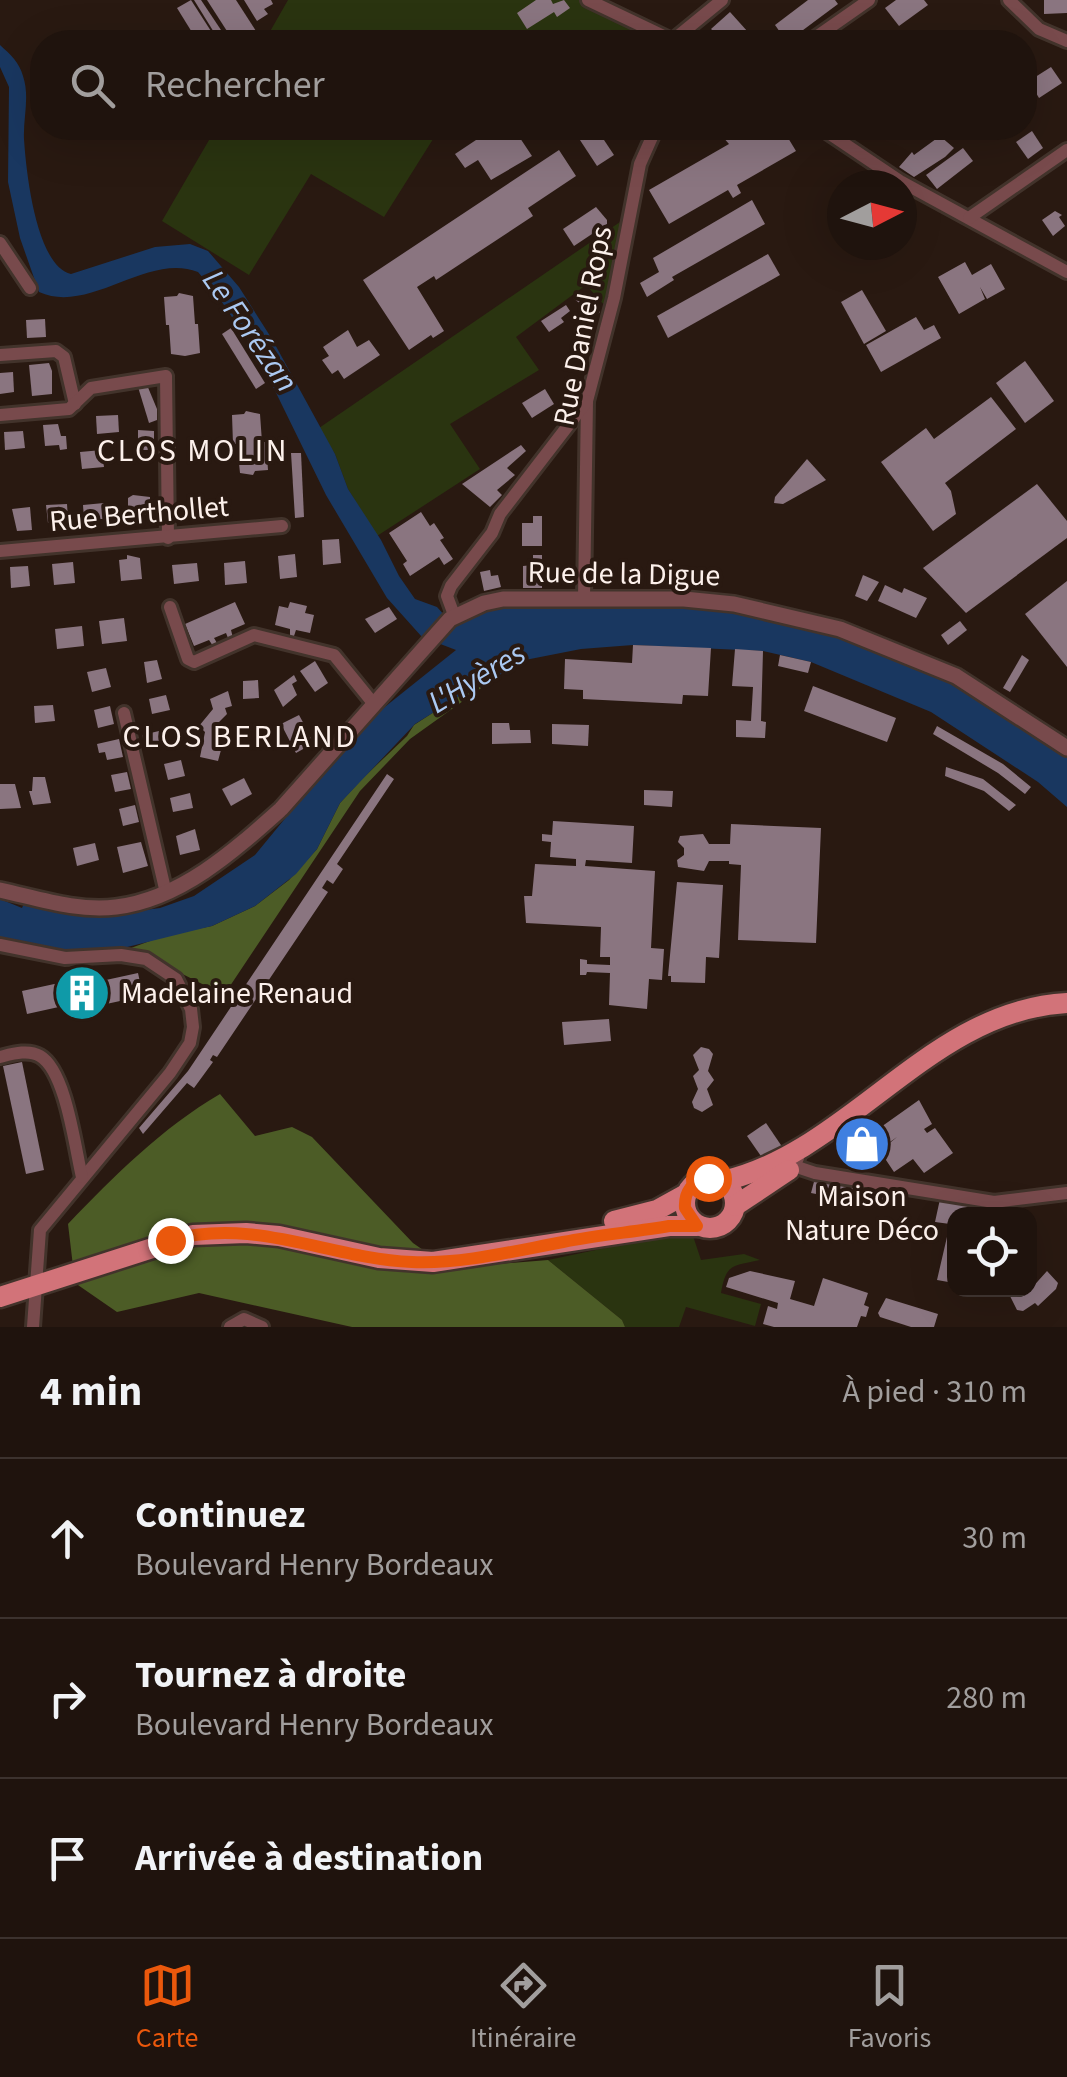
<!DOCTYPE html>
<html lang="fr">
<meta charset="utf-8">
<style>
:root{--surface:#1f130d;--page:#271c16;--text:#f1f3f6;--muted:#a19e9d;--line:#3c322e;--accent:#ea580c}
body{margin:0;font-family:"Source Sans 3",sans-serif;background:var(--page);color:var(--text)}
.controls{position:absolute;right:30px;bottom:30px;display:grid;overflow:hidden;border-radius:20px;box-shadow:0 10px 40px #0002}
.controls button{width:90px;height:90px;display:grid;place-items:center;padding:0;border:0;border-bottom:2px solid var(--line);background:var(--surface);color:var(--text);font:50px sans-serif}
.compass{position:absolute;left:827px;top:170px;width:90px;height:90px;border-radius:50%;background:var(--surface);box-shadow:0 10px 40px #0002;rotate:84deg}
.stop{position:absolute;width:30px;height:30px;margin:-22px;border:8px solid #ea580c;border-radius:50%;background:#fff}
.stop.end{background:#ea580c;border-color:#fff;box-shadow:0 2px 10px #0008}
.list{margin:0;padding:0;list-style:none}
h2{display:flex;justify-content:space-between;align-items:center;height:130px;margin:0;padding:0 40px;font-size:42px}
h2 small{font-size:32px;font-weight:400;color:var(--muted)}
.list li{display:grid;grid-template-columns:65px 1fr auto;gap:30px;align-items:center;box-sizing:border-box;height:160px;padding:0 40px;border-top:2px solid var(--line)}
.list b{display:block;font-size:38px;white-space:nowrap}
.list p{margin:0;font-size:32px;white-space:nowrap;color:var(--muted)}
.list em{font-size:32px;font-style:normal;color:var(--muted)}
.icon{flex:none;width:55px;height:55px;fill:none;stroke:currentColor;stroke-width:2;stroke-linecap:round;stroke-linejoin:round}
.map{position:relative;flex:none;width:1067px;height:1327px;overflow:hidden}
.search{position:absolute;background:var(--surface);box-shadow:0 10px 40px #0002;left:30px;right:30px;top:30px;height:110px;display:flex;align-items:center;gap:25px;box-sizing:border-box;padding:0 35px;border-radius:40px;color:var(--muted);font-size:38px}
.sheet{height:610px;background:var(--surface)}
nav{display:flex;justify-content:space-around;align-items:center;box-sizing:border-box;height:140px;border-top:2px solid var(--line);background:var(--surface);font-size:28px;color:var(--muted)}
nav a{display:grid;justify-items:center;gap:5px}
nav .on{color:var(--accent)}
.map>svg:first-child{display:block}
</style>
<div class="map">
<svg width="1067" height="1327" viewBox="0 0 1067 1327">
<rect width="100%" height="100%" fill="#291911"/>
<g fill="#2a3410">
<polygon points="288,0 594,0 678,42 264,42"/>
<polygon points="216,128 440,128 384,217 311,174 249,275 162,221"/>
<polygon points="620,222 607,308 586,285 516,337 539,370 450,424 480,469 377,536 348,489 335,454 319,428"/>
<path d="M 691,1230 L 701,1260 L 744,1254 L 760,1260 C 733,1266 726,1263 721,1293 L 761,1304 L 755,1326 L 686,1307 L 679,1327 L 625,1327 L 622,1320 L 548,1260 Z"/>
</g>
<g fill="#4c5c26">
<polygon points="474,686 484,686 410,739 360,791 224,995 131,948 166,935 212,926 255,906 289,880 317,849 340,803 361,780 407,736 414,725"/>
<path d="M 220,1094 L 255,1136 L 292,1127 L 312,1137 L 413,1243 L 449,1268 L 548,1260 L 622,1320 L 625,1327 L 352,1327 L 199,1293 L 117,1312 L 75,1283 L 68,1224 C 115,1175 162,1128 220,1094 Z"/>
</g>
<path fill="#193760" d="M 0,45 C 11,55 19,62 23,76 C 30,97 23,118 24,139 C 26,171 36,266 71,274 L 155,247 L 190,244 L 208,251 L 239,287 L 272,339 L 335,454 L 348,489 L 381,540 L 399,576 L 415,599 L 437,607 L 454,626 L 486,612 L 505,608 L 671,606 L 735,611 L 840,636 L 943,676 L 1067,754 L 1067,807 L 1038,782 L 931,712 L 811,662 L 763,651 L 633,645 L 581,649 L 520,661 L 484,686 L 474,687 L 415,724 L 340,803 L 317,849 L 296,874 L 255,906 L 212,926 L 95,955 L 15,945 L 0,938 L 0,899 L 22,908 L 25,901 L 114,914 L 160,908 L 194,896 L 255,855 L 361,726 L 456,650 L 422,637 L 387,598 L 326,495 L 259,358 L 216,293 L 198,272 C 147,252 90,315 39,292 L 20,238 L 8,182 L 9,87 L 0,67 Z"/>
<g fill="#8a7580">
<polygon points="191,0 218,42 198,42 177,8"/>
<polygon points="194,0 201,0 229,42 220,42"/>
<polygon points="207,0 236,0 256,31 234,42"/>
<polygon points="244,0 271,0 273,4 264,9 268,14 257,21"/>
<polygon points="536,0 551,0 553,4 564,0 570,8 557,17 554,12 527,29 517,13"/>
<polygon points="808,0 835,0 838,4 787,42 775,25"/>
<polygon points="896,0 924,0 928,5 899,26 885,8"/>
<polygon points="1044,0 1067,0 1067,13 1044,14"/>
<polygon points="730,12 757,42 725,42 711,29"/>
<polygon points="1051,67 1062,83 1039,98 1029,81"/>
<polygon points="477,128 523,128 520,138 532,156 491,180 478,160 465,168 455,154 482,136"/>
<polygon points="592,128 596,128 614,155 597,166 578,137"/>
<polygon points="715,128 734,128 742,137 758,128 782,128 796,151 737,185 741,193 733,198 728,190 669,224 649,190 729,144"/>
<polygon points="1032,131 1043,148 1028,159 1016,142"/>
<polygon points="940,136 954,148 945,157 914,177 899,167 912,152 914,155"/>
<polygon points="963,148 973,161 937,189 926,175"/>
<polygon points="559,150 576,176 528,208 533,216 436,280 434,276 417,287 444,331 433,338 431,335 409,350 363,280"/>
<polygon points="752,200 765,224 672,277 674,280 647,297 640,283 659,272 653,258"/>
<polygon points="596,207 607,220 607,224 574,246 563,229"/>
<polygon points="1055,211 1062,215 1059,217 1065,226 1053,236 1042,220"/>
<polygon points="768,254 780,275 668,338 657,316"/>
<polygon points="965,262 972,275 991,264 1005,289 987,299 980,287 985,299 959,314 938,277"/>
<polygon points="862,290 886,331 864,344 841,302"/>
<polygon points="179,293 193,296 195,324 198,324 200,353 185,356 171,354 169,325 166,325 164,297 177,296"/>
<polygon points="581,293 600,312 590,321 579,310 583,306 573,298"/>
<polygon points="566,305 570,311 561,318 564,322 549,332 541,321"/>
<polygon points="916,317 924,330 934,325 941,338 881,372 866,345"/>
<polygon points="45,319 46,337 27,338 26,320"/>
<polygon points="231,328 265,383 256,389 222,334"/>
<polygon points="348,330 357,347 369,340 380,355 344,379 338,370 332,374 322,360 329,356 323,347"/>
<polygon points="1025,361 1054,401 1025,423 996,383"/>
<polygon points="49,363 52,371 52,394 32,396 29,365"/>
<polygon points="13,372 14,392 0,394 0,373"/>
<polygon points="147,385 157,409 157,420 149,423 138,387"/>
<polygon points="545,389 554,404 532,418 522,403"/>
<polygon points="991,397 1016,429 945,483 951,491 956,514 933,531 881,462 926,428 934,439"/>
<polygon points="246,411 260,414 262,442 266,442 268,470 255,471 253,475 240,473 237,444 233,444 232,415 244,414"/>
<polygon points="118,415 119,432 97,434 96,416"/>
<polygon points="58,424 61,436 66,436 67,449 60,450 59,445 45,446 43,425"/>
<polygon points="138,430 154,431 154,450 138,450"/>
<polygon points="23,431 25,448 5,450 4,432"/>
<polygon points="521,445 526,451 507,468 515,475 497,490 502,495 490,507 462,484"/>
<polygon points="102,450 104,467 82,469 80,452"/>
<polygon points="291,453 301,453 304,517 295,518"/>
<polygon points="807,459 826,480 783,504 774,503 775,497"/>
<polygon points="1037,484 1067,521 1067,538 966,613 923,568"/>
<polygon points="133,495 150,497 150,515 128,513 128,498"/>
<polygon points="104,503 105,519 84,519 83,505"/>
<polygon points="67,504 68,521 48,523 46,505"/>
<polygon points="30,507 32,530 17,531 12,509"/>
<polygon points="421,512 430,526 434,523 444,538 440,540 453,559 444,565 439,557 410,576 403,564 407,561 389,533"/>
<polygon points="533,516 542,516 542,546 522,546 522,523 533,523"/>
<polygon points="339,539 341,563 323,565 322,540"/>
<polygon points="295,554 297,577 280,579 278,556"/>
<polygon points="127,555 140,558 142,579 121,581 119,560 127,559"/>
<polygon points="533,555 542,555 542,588 523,588 523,566 533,565"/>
<polygon points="245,561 247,583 225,585 224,563"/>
<polygon points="73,562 75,583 54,585 52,564"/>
<polygon points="197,563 199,581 174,584 172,565"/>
<polygon points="28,566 30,586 11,588 10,567"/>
<polygon points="490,570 491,576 498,575 501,587 484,591 480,572"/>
<polygon points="863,575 879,582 867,601 855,596"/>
<polygon points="1067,581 1067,667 1025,614"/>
<polygon points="885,585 902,593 904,588 927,598 916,618 878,601"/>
<polygon points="235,602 245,624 231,630 233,638 228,638 226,633 214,638 217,643 213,646 209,640 194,646 185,624"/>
<polygon points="290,602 307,606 305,613 314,615 310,633 296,630 294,636 290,637 290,629 275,625 279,606 288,608"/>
<polygon points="389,607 397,619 375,633 365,619"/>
<polygon points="124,618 127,641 102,644 99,621"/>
<polygon points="960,621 967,630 948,645 941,635"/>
<polygon points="82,626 84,646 57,649 55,629"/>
<polygon points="633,645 711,648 708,696 683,695 682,704 583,699 583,690 564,689 565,659 632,663"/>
<polygon points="735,649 763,651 761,721 766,722 765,738 736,737 736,720 751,721 753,687 732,686"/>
<polygon points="780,655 811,662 808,673 778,666"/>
<polygon points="1022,655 1029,660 1010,692 1003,688"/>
<polygon points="157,660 162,679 147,683 144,662"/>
<polygon points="315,661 328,683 315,692 300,671"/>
<polygon points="106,668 111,687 92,692 87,672"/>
<polygon points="294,675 297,681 292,684 297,695 283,707 274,690"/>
<polygon points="258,680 259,698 243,699 243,681"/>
<polygon points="813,686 896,718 887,742 804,711"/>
<polygon points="228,691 232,706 225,708 227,714 216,725 221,730 212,739 213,748 221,750 218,761 200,757 205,732 199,726 213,709 210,699"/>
<polygon points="166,695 170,710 152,714 149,699"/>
<polygon points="53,705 55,721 35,723 34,706"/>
<polygon points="110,706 114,724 98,728 94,710"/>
<polygon points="299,715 305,726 300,728 304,737 309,735 314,743 296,753 281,724"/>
<polygon points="492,723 509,723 510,730 530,730 531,743 492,744"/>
<polygon points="552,724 589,725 588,746 552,744"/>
<polygon points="937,726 1003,764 1031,787 1025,794 998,773 933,734"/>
<polygon points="159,731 163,746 146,751 142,735"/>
<polygon points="119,739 123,757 107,760 105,752 99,753 97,744"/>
<polygon points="181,760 185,776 168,780 164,764"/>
<polygon points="946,767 983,779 1016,805 1009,811 984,791 945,776"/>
<polygon points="127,772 131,789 115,792 111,775"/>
<polygon points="387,774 394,779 337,864 343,869 333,884 327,880 322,888 328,892 217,1057 213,1055 210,1060 213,1062 194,1088 187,1083 143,1134 139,1128 188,1071"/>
<polygon points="33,777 45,777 51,803 33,805 29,791 32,791"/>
<polygon points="244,778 252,794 231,806 222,789"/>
<polygon points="0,784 15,784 21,808 0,809"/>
<polygon points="644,790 673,791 672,807 644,805"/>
<polygon points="190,793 193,808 173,812 170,798"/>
<polygon points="135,805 139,822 123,826 119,809"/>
<polygon points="553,821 634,826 632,863 586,860 585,866 655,871 651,948 664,949 662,980 649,979 647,1009 609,1005 610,973 587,972 586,975 580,975 580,959 587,960 587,964 610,965 610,957 600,957 601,927 526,923 524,896 532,896 535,864 576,866 576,859 550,857 551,842 542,841 542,834 552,835"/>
<polygon points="731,824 821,828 816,943 738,940 741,865 729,864 729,861 709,861 704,871 678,867 677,860 684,855 684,848 678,842 680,836 703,834 709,844 730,844"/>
<polygon points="195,829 200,850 180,855 176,836"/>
<polygon points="141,842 148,866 123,873 117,847"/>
<polygon points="95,843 99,860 77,866 73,848"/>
<polygon points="677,882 723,885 719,958 706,957 705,983 671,982 671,976 668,976"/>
<polygon points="138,973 143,996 88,1008 86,1001 27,1014 22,991 82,978 83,985"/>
<polygon points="609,1019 611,1041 564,1045 562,1022"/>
<polygon points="701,1047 709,1049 713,1054 708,1071 714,1080 707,1089 713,1105 702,1112 694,1108 692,1102 698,1089 693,1076 699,1070 693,1055"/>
<polygon points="22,1062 44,1170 26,1174 3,1066"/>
<polygon points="919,1100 932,1124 924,1129 927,1133 935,1128 953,1153 924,1173 913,1159 894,1172 880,1151 897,1137 860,1163 850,1149"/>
<polygon points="766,1123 785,1151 765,1162 747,1136"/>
<polygon points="815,1178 886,1190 884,1203 878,1202 878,1206 811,1193"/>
<polygon points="940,1199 969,1204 967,1214 954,1214 954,1283 937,1280 950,1224 935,1222"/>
<polygon points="750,1271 795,1281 790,1299 814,1306 823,1278 868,1293 864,1305 869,1307 866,1317 861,1316 857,1327 774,1327 763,1324 768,1306 777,1309 778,1303 726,1287 729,1278"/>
<polygon points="1047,1271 1058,1283 1056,1289 1038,1306 1035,1303 1023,1311 1017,1310 1010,1296 1016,1291 1030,1290"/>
<polygon points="886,1298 938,1314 934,1327 911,1327 880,1317 878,1313"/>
</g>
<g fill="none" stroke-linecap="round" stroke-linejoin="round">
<g stroke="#42332b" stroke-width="18">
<g id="minor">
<polyline points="588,0 676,42"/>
<polyline points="1009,0 1039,29 1067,41"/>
<polyline points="672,41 722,0"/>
<polyline points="809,42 869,0"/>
<polyline points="821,128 900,181 1067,272"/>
<polyline points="969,218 1067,150"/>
<polyline points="0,243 30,288"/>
<polyline points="0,355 56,351 64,357 75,404"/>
<polyline points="0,415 69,409 91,388 166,376 168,538"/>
<polyline points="0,551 282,526"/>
<polyline points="584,599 587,401 614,298 640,164 656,128"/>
<polyline points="170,607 188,659 194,662 254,635 334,655 373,703"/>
<polyline points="454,615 447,596 451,586 492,533 500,514 587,401"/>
<polyline points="124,713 166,893"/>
<polyline points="0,945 65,958 121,955 146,959 176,979 191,1009 193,1027 190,1043 170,1073 40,1230 33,1327"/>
<path d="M 0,1057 C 12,1054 28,1049 40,1056 C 66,1071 75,1148 82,1177"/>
<polyline points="798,1158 794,1166 815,1173 994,1202 1067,1193"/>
<polyline points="230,1327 244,1319 262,1327"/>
</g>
</g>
<g stroke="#42332b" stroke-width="20">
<path id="tertiary" d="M 0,890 C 37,898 78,912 116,907 C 181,899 234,851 281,809 L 450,619 L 484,603 L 503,599 L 684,599 L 734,604 L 840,629 L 956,676 L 1067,748"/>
</g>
<g stroke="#42332b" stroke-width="25">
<g id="primary">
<circle cx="710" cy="1203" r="25"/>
<path d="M 723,1181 C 850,1152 930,1010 1067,1003"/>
<polyline points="735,1206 789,1170"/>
<polyline points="614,1221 657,1210 686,1194"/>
<polyline points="0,1297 193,1235 246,1233 279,1236 379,1258 433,1262 669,1226 697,1226"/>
</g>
</g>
<use href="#minor" stroke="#784a4c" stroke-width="12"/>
<use href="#tertiary" stroke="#784a4c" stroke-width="15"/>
<use href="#primary" stroke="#d27379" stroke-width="20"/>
</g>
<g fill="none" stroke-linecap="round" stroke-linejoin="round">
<path stroke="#ea580c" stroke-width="12" d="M 170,1240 C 257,1217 327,1258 412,1262 C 463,1264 514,1251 563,1242 C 598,1235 634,1232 669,1226 L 697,1226 L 685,1208 C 684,1192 692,1181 708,1178"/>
</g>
<defs>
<g id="building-disc" transform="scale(2.875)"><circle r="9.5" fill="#0f9aa8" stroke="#291911"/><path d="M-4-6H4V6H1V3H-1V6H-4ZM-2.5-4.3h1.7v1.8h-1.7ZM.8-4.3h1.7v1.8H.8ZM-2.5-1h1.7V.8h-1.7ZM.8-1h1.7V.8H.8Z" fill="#fff"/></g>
<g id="shop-disc" transform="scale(2.875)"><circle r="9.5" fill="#3f7fe0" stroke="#291911"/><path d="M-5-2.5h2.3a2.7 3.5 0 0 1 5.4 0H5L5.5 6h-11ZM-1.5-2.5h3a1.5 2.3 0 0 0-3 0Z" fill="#fff"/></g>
</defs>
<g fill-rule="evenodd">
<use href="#building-disc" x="82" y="993"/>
<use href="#shop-disc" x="862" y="1144"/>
</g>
<g text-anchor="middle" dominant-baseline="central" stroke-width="8" stroke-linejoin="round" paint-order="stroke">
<g font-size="30" fill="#fcf0eb" stroke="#291911">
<text transform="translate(583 326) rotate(-79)">Rue Daniel Rops</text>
<text transform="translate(139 514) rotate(-5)">Rue Berthollet</text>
<text transform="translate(624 574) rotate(1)">Rue de la Digue</text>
</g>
<g font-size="30" fill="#fcf0eb" stroke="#291911" text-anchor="start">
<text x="121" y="993">Madelaine Renaud</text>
<text x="862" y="1196" text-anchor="middle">Maison<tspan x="862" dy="34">Nature Déco</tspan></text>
</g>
<g font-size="32" font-style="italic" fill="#abc9f2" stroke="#291911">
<text transform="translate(250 331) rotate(55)">Le Forézan</text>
<text transform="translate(477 678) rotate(-31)">L'Hyères</text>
</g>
<g font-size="32" letter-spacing="2.5" fill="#fcf0eb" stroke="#291911">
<text x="193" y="451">CLOS MOLIN</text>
<text x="240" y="737">CLOS BERLAND</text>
</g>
</g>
</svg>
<div class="controls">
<button><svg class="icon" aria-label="locate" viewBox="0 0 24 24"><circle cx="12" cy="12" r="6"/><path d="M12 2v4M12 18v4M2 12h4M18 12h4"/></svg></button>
</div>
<svg class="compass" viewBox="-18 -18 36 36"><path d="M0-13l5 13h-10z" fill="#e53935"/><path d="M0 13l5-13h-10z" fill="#a19e9d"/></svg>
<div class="stop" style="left:708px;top:1178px"></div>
<div class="stop end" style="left:170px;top:1240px"></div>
<div class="search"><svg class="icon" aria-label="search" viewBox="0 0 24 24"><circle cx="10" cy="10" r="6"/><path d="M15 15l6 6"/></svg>Rechercher</div>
</div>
<section class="sheet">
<h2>4 min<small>À pied · 310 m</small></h2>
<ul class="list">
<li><svg class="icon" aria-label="ahead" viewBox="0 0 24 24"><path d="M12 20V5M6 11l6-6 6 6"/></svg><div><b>Continuez</b><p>Boulevard Henry Bordeaux</p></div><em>30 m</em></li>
<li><svg class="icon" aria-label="right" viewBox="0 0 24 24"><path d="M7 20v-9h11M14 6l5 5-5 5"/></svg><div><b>Tournez à droite</b><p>Boulevard Henry Bordeaux</p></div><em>280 m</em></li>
<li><svg class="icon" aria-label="arrive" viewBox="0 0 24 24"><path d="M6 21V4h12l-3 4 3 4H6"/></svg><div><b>Arrivée à destination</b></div></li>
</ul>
</section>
<nav>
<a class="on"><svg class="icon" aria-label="map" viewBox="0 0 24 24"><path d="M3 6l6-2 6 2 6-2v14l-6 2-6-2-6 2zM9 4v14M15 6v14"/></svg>Carte</a>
<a><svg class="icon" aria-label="directions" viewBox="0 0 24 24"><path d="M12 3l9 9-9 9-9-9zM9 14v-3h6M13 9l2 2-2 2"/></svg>Itinéraire</a>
<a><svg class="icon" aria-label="saved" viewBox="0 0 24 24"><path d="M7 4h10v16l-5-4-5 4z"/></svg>Favoris</a>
</nav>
